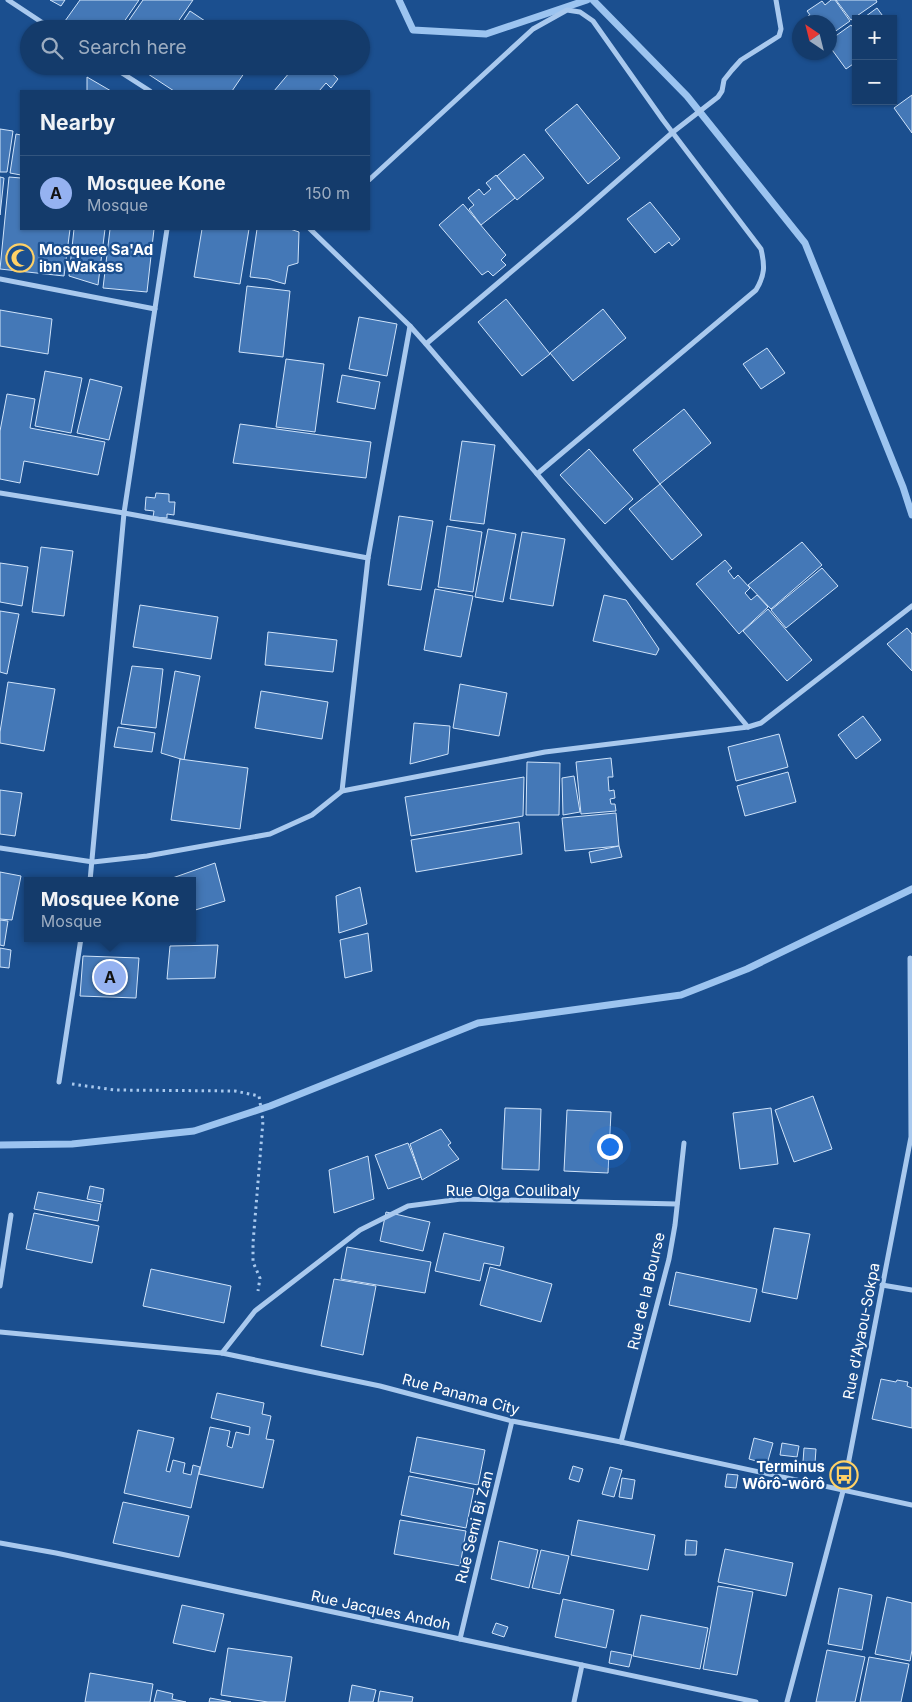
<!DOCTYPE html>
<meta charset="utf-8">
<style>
:root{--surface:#143b6b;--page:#1d4271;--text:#f1f3f6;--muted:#9dadc1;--line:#33557e;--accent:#95b2f1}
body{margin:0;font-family:Inter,sans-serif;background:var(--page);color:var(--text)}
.controls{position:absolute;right:15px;top:15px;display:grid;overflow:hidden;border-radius:0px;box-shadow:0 1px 4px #0004}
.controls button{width:45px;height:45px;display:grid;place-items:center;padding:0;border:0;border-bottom:1px solid var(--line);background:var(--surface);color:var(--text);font:25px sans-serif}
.compass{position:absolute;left:792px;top:15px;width:45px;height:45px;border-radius:50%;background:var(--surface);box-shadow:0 1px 4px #0004;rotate:325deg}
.you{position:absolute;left:609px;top:1146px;width:18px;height:18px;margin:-12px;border:4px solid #fff;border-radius:50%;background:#1a73e8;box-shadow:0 0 0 8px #1a73e833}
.badge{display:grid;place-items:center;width:32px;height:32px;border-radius:50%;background:var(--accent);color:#111;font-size:16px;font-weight:700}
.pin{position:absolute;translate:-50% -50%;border:2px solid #fff;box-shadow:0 1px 5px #0006}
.popup{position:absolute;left:24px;top:877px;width:172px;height:65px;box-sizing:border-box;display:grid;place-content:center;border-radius:0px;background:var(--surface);filter:drop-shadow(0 1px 4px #0005);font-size:16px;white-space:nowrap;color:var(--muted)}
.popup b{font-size:19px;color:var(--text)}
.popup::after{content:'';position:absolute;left:50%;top:100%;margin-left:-10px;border:10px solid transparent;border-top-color:var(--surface)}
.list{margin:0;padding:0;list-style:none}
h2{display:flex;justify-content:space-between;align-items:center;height:65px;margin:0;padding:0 20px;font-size:21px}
h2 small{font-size:16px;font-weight:400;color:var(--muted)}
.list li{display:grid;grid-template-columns:32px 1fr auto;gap:15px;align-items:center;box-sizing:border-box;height:75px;padding:0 20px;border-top:1px solid var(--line)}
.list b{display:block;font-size:19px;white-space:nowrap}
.list p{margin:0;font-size:16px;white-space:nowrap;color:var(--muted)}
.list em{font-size:16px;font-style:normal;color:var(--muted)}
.icon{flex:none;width:28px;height:28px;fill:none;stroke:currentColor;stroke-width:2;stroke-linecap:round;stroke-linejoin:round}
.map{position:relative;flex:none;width:912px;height:1702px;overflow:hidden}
.search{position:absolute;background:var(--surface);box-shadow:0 1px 4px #0004;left:20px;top:20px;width:350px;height:55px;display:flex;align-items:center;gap:12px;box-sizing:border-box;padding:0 18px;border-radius:28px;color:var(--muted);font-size:19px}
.panel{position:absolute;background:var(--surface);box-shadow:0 1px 4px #0004;left:20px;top:90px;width:350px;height:140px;border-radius:0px}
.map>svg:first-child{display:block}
</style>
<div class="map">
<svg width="912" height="1702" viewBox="0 0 912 1702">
<rect width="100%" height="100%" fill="#1b4f8f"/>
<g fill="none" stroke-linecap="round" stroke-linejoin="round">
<g stroke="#9cc4f0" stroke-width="7">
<polyline points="399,0 413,30 486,34 587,0"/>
<polyline points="593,0 687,96 805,243 903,487 912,515"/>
<polyline points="0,1145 72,1144 194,1131 270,1106 478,1023 681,995 747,969 912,889"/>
</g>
</g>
<g fill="#4478b7" stroke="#cfe3fa">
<polygon points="50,0 65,0 61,6"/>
<polygon points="80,0 139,0 119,29 76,29 65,21"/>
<polygon points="143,0 193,0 173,29 123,29"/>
<polygon points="831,0 835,0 850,21 830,35 830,22 813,22 808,16 810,15 807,11 822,1 825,5"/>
<polygon points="836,0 876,0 877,2 851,20"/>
<polygon points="877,8 885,19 862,19"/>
<polygon points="190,11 217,29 178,29"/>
<polygon points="851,25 856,31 856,62 846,69 830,47 830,40"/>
<polygon points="153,66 249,66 232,91 174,91 148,74"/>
<polygon points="295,66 324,66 338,79 331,88 326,83 319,91 274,91"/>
<polygon points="87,77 111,91 87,91"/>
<polygon points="912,95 912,133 894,108"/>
<polygon points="577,104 620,158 588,184 545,130"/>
<polygon points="0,129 13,131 7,172 0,172"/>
<polygon points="16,134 21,135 21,175 10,173"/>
<polygon points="524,154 544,178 517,200 497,176"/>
<polygon points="496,175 515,198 481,225 469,209 474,205 468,198 479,189 484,195 491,189 486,183"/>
<polygon points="0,177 4,178 0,215"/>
<polygon points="9,177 21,178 21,229 70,229 64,276 0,269"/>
<polygon points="650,202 680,239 672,246 669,242 655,253 627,219"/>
<polygon points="463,204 506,255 501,260 506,265 493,276 488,271 482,275 439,225"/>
<polygon points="74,229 105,229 98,285 69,276"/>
<polygon points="110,229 154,229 147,292 103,288"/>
<polygon points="202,229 249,229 240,284 194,277"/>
<polygon points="257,229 290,229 299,232 298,263 288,266 285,284 268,279 250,277"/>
<polygon points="247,286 290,291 283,357 239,352"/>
<polygon points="506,299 550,354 522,376 478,322"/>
<polygon points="603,309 626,338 573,381 550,353"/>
<polygon points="0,310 52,319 48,354 0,346"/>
<polygon points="359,317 397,324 387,376 349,369"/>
<polygon points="767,348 785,373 761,389 743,364"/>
<polygon points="286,359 324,364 315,432 276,427"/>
<polygon points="45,371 82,378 71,433 35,426"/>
<polygon points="342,375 380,382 375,409 337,402"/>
<polygon points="90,379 122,387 109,440 77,433"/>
<polygon points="7,394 35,399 30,428 105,442 98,475 24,461 20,483 0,479 0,431"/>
<polygon points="684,409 711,443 660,484 633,450"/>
<polygon points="240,424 371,442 366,478 233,463"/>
<polygon points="462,441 495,445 484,524 450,520"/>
<polygon points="589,449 633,499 605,524 560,475"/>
<polygon points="660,484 702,535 672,560 629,509"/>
<polygon points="156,493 169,494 169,502 175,502 174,515 167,514 167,518 153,517 154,511 145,510 146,497 155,498"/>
<polygon points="399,516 433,521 421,590 388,585"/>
<polygon points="447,526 482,532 473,592 438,587"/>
<polygon points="488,529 516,534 503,602 475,597"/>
<polygon points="522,532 565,539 553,606 510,599"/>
<polygon points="802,542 822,565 771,609 748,585"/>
<polygon points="41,547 73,551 64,616 32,612"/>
<polygon points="725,560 732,568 728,571 734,579 738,575 750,588 745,593 751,600 757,595 768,607 739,634 696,584"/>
<polygon points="0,563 28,567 22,606 0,602"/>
<polygon points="822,568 838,586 786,628 771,610"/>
<polygon points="435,589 473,596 461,657 424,650"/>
<polygon points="604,595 626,600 659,649 656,655 593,641"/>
<polygon points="140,605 218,617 211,659 133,647"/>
<polygon points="768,609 812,660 787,681 743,631"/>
<polygon points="0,611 19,614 7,674 0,672"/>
<polygon points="907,628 912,634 912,671 887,644"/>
<polygon points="268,632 337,640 333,672 265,665"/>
<polygon points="132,666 163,669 156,728 121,724"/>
<polygon points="175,671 200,676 184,760 161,753"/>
<polygon points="8,682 55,689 44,751 0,743 0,732"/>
<polygon points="460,684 507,693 499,736 453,728"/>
<polygon points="261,691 328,702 322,739 255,728"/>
<polygon points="863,716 881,740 856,759 838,735"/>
<polygon points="414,723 450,726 448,754 410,764"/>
<polygon points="118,727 155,733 152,752 114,747"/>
<polygon points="779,734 788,767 736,781 728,747"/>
<polygon points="611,758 613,777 608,777 609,791 614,790 615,798 610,799 611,804 615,804 616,811 581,814 576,762"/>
<polygon points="180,759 248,768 240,829 171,820"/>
<polygon points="527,762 560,763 559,815 526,815"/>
<polygon points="788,772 796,802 745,816 737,786"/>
<polygon points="574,776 580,812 563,815 562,778"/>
<polygon points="524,777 523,816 411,836 405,797"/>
<polygon points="0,790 22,793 15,836 0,834"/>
<polygon points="616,813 619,846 565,851 562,818"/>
<polygon points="519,822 522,854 416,872 411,840"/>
<polygon points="619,846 622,857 591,863 589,852"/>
<polygon points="215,863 225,901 192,911 192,881 164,881"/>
<polygon points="0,872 21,876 12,920 0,919"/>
<polygon points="360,887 367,924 339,933 336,896"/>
<polygon points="0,920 8,921 4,946 0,945"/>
<polygon points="368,933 372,971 345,978 340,940"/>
<polygon points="218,945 215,978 167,979 170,946"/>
<polygon points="0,948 11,950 9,968 0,967"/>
<polygon points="83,956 139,958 136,998 80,996"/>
<polygon points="813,1096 832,1149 794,1162 775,1110"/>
<polygon points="505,1108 541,1109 539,1170 502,1169"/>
<polygon points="771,1108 778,1164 740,1169 733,1113"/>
<polygon points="567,1110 611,1112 608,1173 564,1171"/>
<polygon points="441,1129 451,1143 448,1145 459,1159 422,1180 410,1144"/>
<polygon points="408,1143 421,1177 388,1189 375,1155"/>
<polygon points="368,1156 374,1199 334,1213 329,1170"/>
<polygon points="90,1186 104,1189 102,1202 87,1199"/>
<polygon points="38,1192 101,1204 98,1221 34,1209"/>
<polygon points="386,1212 430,1222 423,1251 380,1241"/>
<polygon points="34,1213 99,1226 92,1263 26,1249"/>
<polygon points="774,1228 810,1234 797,1299 762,1292"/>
<polygon points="444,1233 504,1247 500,1266 484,1263 480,1281 435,1271"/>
<polygon points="347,1247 431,1262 425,1293 341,1279"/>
<polygon points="490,1267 552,1284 541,1322 480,1305"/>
<polygon points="151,1269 231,1286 224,1323 143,1306"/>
<polygon points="676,1272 757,1289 750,1322 669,1305"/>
<polygon points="334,1279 376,1286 363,1355 321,1346"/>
<polygon points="881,1379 896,1382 897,1380 908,1382 907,1386 912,1388 912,1428 872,1419"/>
<polygon points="217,1393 264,1403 262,1414 271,1416 266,1439 274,1440 263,1488 199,1474 210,1427 230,1431 227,1446 232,1448 236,1432 249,1435 250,1427 211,1418"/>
<polygon points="138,1430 174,1438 166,1471 170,1472 173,1460 185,1463 183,1473 191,1475 193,1465 200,1467 191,1508 124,1493"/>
<polygon points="417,1437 485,1450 478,1485 410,1472"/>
<polygon points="754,1438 773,1443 767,1464 749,1459"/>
<polygon points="782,1443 799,1446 797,1457 780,1455"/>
<polygon points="804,1448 816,1449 815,1463 803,1462"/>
<polygon points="573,1466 583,1469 579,1482 569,1479"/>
<polygon points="610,1467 622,1470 614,1497 602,1494"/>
<polygon points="727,1474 738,1475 736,1488 725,1487"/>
<polygon points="409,1476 474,1489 466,1528 401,1515"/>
<polygon points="622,1478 635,1480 632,1499 619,1497"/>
<polygon points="123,1502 189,1516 179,1557 113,1543"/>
<polygon points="400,1520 466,1531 460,1566 394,1554"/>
<polygon points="578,1520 655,1535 648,1570 571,1555"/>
<polygon points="686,1540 697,1541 696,1555 685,1555"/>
<polygon points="499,1541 538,1550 529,1588 491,1579"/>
<polygon points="725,1549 793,1563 786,1596 718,1582"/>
<polygon points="541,1550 569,1556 560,1594 532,1588"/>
<polygon points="718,1586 753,1592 737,1675 703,1669"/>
<polygon points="839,1588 872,1595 862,1650 828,1644"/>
<polygon points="887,1597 912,1603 912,1650 910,1661 875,1654"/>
<polygon points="563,1599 614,1610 606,1648 555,1637"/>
<polygon points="182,1605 224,1614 215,1652 173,1643"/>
<polygon points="641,1615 708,1628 700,1669 633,1656"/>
<polygon points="496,1623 508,1627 504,1637 492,1633"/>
<polygon points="228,1648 292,1657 285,1702 268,1702 221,1695"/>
<polygon points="827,1650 865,1657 855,1702 816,1702"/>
<polygon points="611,1651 632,1655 629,1667 609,1663"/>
<polygon points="869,1657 909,1664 901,1702 860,1702"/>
<polygon points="90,1673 153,1684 150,1702 85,1702"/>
<polygon points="352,1685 376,1690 373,1702 349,1702"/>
<polygon points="157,1690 173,1694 172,1699 186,1702 154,1702"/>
<polygon points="380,1691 413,1697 412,1702 378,1702"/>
<polygon points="210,1698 231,1702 209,1702"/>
</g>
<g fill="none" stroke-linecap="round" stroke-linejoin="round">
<polyline stroke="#a9c9ee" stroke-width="3" stroke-dasharray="2.5 4" stroke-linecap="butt" points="72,1084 115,1090 235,1091 259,1096 263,1121 253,1243 253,1262 260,1278 258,1291"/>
<g stroke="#a9c9ee" stroke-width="5">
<polyline points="8,0 52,29"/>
<polyline points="111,66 150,91"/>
<path d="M 369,180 L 533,29 L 567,10 L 580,12 L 593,21 L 663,120 L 761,249 C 765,266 765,275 756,290 L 537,474"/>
<polyline points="310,229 410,326 426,344 537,474 748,727"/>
<polyline points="0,279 155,309"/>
<polyline points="426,344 576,217 673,132 718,97 722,91 724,80 732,70 741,60 779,36 781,29 776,0"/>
<polyline points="0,493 124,513 368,558 410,326"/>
<polyline points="368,558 342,791 545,752 748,727 761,723 912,606"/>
<polyline points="0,848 93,862 147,856 270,834 312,815 342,791"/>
<polyline points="90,881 124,513 167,229"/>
<polyline points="59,1082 81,938"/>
<polyline points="882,1285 912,1290"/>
<polyline points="0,1286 11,1215"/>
<polyline points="0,1332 222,1353 380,1386 512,1421 621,1442 912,1505"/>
<polyline points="222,1353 255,1311 360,1230 408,1206 461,1199 677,1204"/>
<polyline points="621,1442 669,1259 675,1225 684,1143"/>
<polyline points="0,1543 56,1553 756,1702"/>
<polyline points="460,1639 512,1421"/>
<polyline points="574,1702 582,1665"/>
<polyline points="787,1702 843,1491 911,1137 910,958"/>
</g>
</g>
<defs>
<g id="mosque-ring" transform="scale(1.4375)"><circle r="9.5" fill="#1b4f8f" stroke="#ffd166" stroke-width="1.5"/><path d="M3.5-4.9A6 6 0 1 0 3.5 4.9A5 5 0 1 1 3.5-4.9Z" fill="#ffd166"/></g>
<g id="bus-ring" transform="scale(1.4375)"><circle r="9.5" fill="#1b4f8f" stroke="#ffd166" stroke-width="1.5"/><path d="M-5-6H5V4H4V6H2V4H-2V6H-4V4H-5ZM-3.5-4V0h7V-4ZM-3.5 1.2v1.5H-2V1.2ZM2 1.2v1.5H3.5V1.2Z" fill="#ffd166"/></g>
</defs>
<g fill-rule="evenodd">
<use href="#mosque-ring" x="20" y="258"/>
<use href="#bus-ring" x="844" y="1475"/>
</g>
<g text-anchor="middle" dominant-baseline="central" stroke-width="4.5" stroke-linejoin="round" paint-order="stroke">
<g font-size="15" font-weight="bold" fill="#fff" stroke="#1b4f8f" text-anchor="start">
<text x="39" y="249">Mosquee Sa'Ad<tspan x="39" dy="17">ibn Wakass</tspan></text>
<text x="825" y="1466" text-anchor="end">Terminus<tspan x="825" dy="17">Wôrô-wôrô</tspan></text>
</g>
<g font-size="15" fill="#fff" stroke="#1b4f8f">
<text x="513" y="1190">Rue Olga Coulibaly</text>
<text transform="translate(646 1291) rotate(-77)">Rue de la Bourse</text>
<text transform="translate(861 1331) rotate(-79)">Rue d'Ayaou-Sokpa</text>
<text transform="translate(461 1394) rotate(15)">Rue Panama City</text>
<text transform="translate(474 1527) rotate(-76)">Rue Semi Bi Zan</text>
<text transform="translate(381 1610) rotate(12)">Rue Jacques Andoh</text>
</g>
</g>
</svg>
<div class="controls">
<button>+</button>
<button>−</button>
</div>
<svg class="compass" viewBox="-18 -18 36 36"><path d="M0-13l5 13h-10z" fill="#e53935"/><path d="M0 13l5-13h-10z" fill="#9dadc1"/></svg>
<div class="you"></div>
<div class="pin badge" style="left:110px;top:977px">A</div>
<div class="popup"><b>Mosquee Kone</b>Mosque</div>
<div class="search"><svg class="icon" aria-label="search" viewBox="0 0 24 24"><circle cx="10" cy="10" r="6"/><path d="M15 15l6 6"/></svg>Search here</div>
<section class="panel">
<h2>Nearby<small></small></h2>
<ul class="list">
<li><span class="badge">A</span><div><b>Mosquee Kone</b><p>Mosque</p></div><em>150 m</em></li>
</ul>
</section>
</div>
